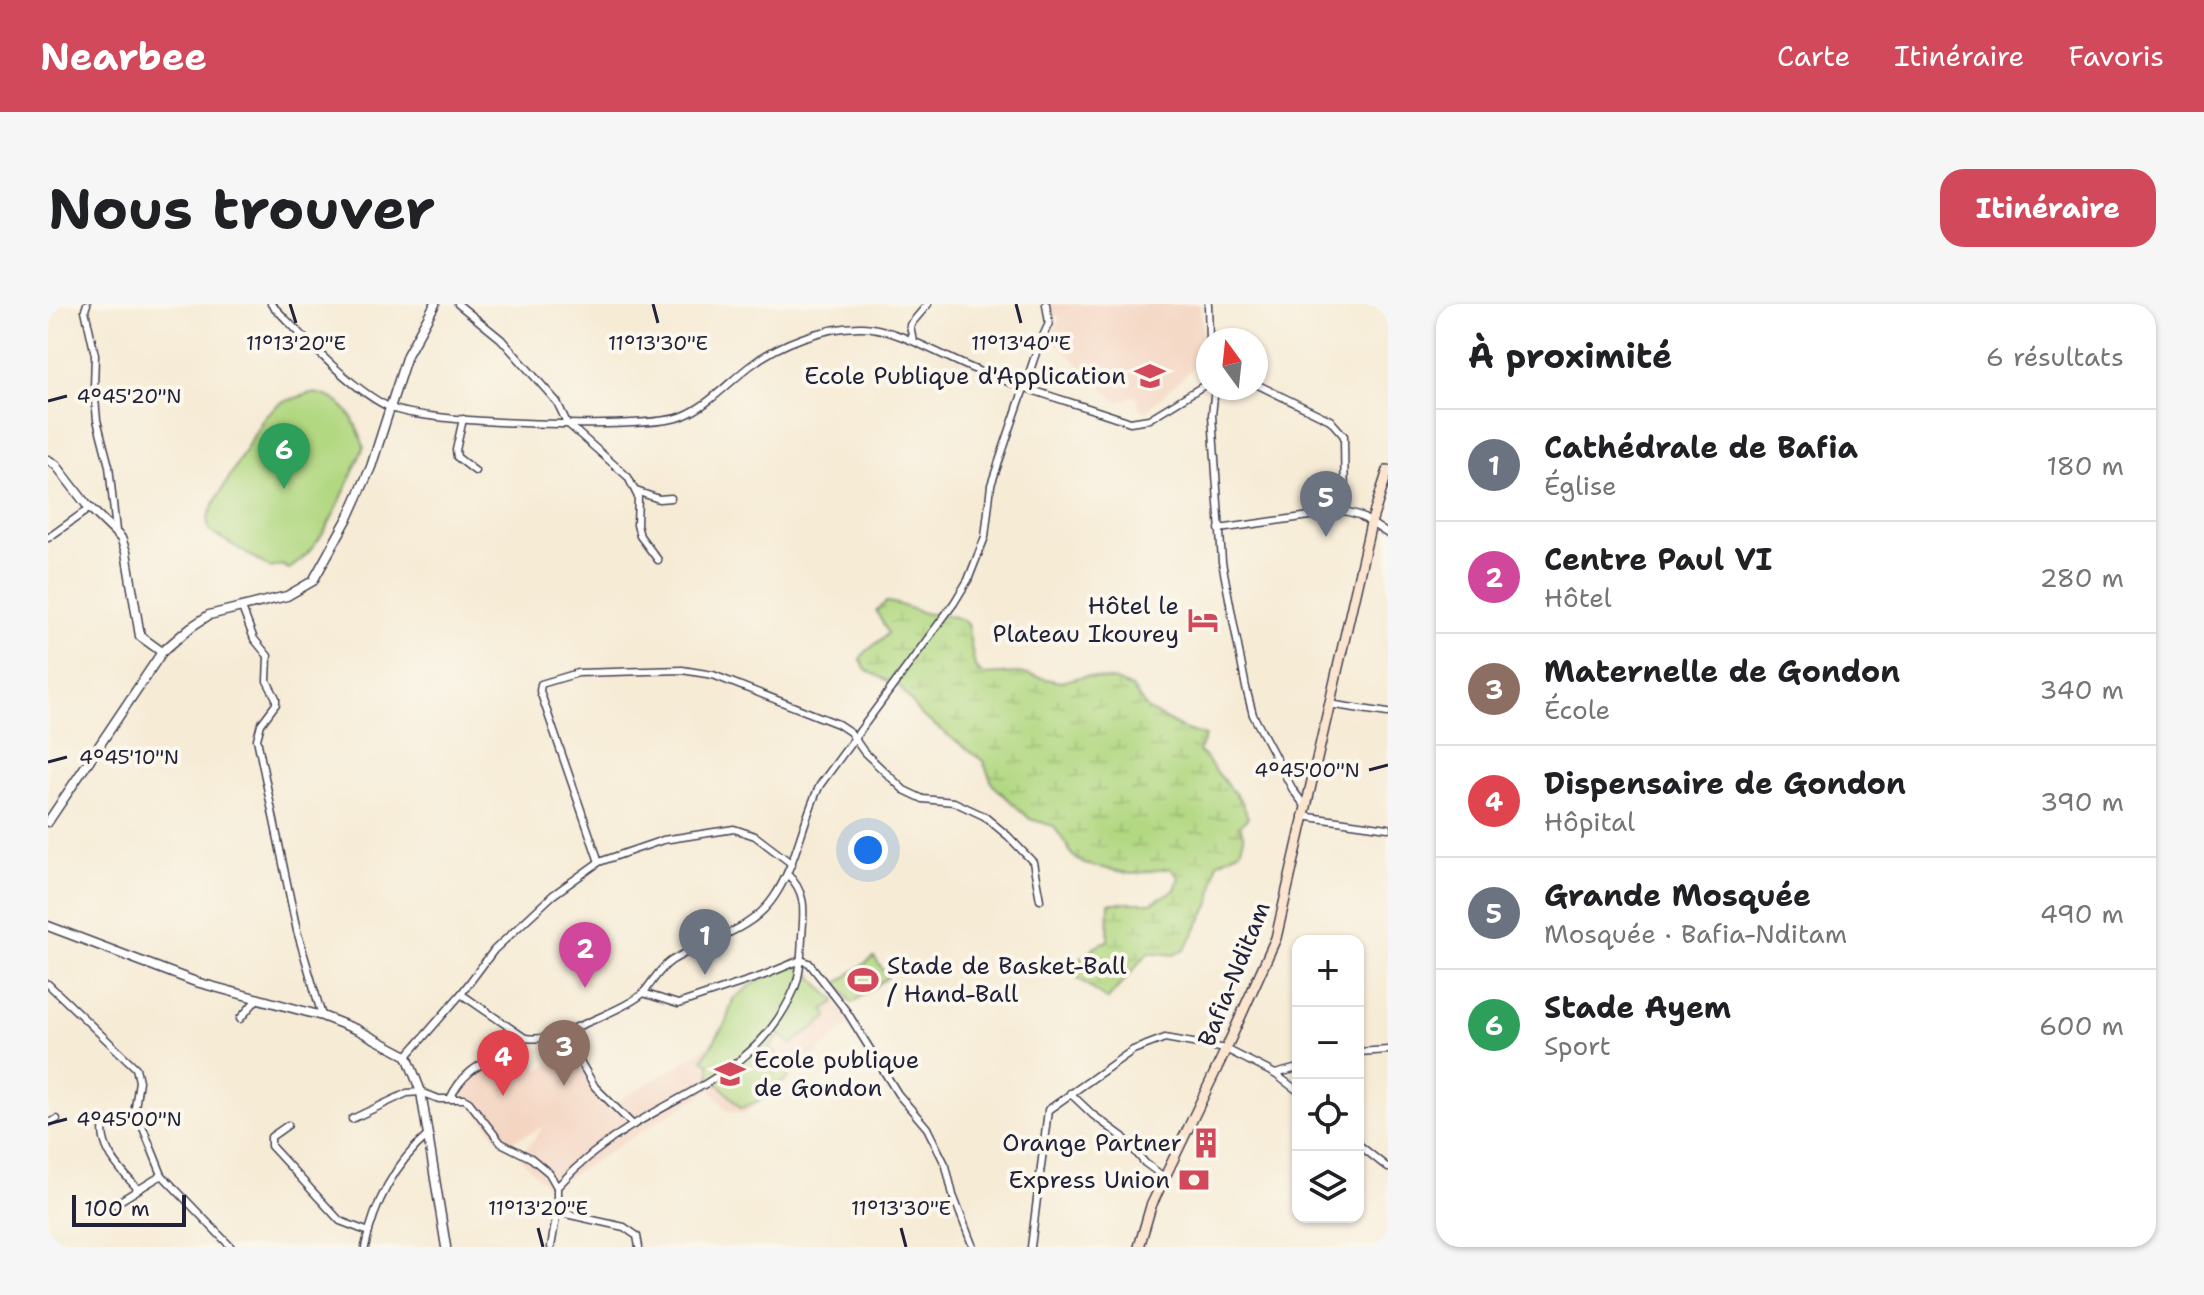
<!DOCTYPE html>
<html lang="fr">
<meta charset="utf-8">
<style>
:root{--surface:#fff;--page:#f6f6f6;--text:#202124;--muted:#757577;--line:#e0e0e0;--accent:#d1495b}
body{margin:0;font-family:"Shantell Sans",sans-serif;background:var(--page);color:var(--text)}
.controls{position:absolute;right:24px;bottom:24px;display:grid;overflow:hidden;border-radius:16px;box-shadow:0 2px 6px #0004}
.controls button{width:72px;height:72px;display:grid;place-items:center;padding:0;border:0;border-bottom:2px solid var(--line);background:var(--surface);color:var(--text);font:40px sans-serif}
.compass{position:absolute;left:1148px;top:24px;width:72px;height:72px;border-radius:50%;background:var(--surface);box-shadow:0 2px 6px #0004;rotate:345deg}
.scale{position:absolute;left:24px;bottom:20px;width:114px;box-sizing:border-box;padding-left:8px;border:4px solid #22223b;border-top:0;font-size:22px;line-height:28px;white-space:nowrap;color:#22223b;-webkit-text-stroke:6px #fbf7ec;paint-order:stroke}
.you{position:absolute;left:820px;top:546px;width:28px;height:28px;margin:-20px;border:6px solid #fff;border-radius:50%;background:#1a73e8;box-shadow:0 0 0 12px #1a73e833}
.badge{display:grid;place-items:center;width:52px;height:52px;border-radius:50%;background:var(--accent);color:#fff;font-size:26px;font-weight:700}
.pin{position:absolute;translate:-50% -66px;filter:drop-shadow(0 2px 4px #0008)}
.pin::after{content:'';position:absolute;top:42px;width:28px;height:24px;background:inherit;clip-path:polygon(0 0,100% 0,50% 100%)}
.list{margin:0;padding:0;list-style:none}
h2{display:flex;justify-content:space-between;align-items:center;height:104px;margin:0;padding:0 32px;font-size:34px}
h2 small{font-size:26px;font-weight:400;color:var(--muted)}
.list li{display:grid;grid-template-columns:52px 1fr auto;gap:24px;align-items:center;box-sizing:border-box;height:112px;padding:0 32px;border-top:2px solid var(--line)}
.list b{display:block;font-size:30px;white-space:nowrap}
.list p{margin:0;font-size:26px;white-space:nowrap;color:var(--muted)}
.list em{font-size:26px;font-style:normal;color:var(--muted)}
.icon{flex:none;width:44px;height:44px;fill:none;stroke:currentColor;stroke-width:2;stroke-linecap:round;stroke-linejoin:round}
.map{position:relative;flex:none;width:1340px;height:943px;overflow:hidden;border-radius:24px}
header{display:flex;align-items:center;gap:48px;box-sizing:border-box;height:112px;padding:0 40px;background:var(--accent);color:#fff}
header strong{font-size:38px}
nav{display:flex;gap:44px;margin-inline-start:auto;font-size:28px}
.intro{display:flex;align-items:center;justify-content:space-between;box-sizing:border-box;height:192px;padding:0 48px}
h1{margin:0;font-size:56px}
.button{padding:20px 36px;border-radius:24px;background:var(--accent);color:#fff;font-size:28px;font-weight:700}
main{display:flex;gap:48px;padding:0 48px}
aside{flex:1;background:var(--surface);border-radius:24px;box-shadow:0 2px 6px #0004}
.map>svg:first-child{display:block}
</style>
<header>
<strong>Nearbee</strong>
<nav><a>Carte</a><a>Itinéraire</a><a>Favoris</a></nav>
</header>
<div class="intro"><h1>Nous trouver</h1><a class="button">Itinéraire</a></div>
<main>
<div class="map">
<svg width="1340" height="943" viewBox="0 0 1340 943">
<defs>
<pattern id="wetland-marsh" width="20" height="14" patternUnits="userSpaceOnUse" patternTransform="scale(2)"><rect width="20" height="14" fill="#b2d882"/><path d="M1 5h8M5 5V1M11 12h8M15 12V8" fill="none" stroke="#99b971"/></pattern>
</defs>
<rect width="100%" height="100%" fill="#fbf7ec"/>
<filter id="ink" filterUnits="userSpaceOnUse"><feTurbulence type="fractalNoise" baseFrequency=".0125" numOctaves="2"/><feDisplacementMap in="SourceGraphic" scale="16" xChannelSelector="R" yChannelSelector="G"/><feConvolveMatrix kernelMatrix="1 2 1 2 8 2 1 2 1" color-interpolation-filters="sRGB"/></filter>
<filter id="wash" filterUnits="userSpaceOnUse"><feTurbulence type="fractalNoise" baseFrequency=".006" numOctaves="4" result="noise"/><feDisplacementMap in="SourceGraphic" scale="32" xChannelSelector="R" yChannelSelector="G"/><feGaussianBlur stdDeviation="1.8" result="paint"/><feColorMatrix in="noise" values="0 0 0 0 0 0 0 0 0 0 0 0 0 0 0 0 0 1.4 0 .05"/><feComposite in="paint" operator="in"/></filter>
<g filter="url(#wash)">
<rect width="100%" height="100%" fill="#f6ebd5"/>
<g fill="#f4d3c0">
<polygon points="997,0 1152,0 1158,52 1097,108 1090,103 1090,96 1086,92 1070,98 1001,32 1012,15"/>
<polygon points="761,663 804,718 727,788 696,810 680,807 662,785 501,885 472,853 495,823 459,839 453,837 409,781 480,738 491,766 521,747 550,791 561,802 641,755"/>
</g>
<path fill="url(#wetland-marsh)" stroke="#6a7d5e" stroke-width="2" d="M 838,298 C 854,299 866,308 882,310 C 899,313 904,309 919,320 L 927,363 L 935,371 L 971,369 L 1012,378 L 1037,372 L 1068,377 L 1084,384 L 1100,406 L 1135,425 L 1157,432 L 1151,447 L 1194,498 L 1200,514 L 1192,521 L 1196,534 L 1192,547 L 1169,559 L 1163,598 L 1137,645 L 1126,651 L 1101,648 L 1059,696 L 1029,673 L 1027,660 L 1047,642 L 1060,637 L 1061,599 L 1103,599 L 1127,586 L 1131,573 L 1122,564 L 1084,570 L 1036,560 L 1026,553 L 1006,522 L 982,515 L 945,481 L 935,457 L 874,412 L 852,383 L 818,366 L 812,355 C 819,343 831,340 840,329 L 828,307 Z"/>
<g fill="#b2d882" stroke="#6a7d5e" stroke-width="2">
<path d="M 263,89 C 295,91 308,115 316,143 C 297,183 280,240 241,265 L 234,261 L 223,264 L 161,227 L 159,215 L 167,198 L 217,112 L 232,99 Z"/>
<polygon points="826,653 840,673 804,699 790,679"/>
<path d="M 748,656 C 764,668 770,685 788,695 L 787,698 L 776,705 L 780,712 L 778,715 L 744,740 L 732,731 L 722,744 L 740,767 L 740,775 L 729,781 L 713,796 L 693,804 L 673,782 L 662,776 L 662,760 L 655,755 L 678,718 L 685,695 L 705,680 Z"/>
</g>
</g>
<g filter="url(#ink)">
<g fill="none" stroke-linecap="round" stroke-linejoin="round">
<g stroke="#424052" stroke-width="9">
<g id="minor">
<polyline points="39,0 37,6 47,51 46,84 49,116 61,162 68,227"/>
<path d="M 223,0 C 253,30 302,85 341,103 C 375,120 600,127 635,112 C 660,102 681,78 702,62 C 731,39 778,22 815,23 C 848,24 901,56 933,68 C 982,87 1033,101 1082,118 L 1101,115 L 1160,79"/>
<polyline points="410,0 453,35 509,98 519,119 580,173 590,193 589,221 592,232 610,256"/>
<polyline points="1160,0 1161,36"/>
<polyline points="865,37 862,21 880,0"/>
<polyline points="1208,80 1282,116 1296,132 1297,207"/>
<polyline points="1167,84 1164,111 1174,258 1198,384 1205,411 1245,486 1257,502"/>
<polyline points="415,115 408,146 409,153 427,167"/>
<polyline points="588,187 611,195 623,194"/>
<polyline points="1171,225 1297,207 1311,211 1340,230"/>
<polyline points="0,234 42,204"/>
<polyline points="194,304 206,335 220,352 219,377 228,394 228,400 213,420 209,435 249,627 274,712"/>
<polyline points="1280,400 1340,409"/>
<polyline points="1254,512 1340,524"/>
<polyline points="551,558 492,387 493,380 530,369 634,366 665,371 790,420 802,428 816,448 856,486 875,495 906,498 936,512 960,532 985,558 992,596"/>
<polyline points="0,680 88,764 91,777 87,804 114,871"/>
<polyline points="595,689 630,700 714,672 753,656 761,659 799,708 850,790 879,824 898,862 905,891 925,943"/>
<polyline points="413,690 446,646 505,591 551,558 615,536 686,525 707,532 744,560"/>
<polyline points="192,715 210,694"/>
<polyline points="515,728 547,783 585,821"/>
<polyline points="1310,748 1340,746"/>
<path d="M 359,752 L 413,690 L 477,734 C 486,735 493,735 501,733 C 519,728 584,701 595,689 C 605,678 610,666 623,657 C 658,635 702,629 726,593 C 749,559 754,517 772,481 L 906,299 L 920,276 L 937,233 L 943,181 L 990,43 L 1001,19 L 998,0"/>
<polyline points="1227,770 1250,764"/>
<polyline points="1022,789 1045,811 1075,833 1097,859 1116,873"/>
<path d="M 402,795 C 418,759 448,756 477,734"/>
<polyline points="304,815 359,789 373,788 391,795 416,795 421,798 453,839 483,854 501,869 509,883"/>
<path d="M 57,816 C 48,842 74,868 90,885"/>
<polyline points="0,819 9,815"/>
<polyline points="240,821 223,833 223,842 292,917 321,928"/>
<polyline points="1310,840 1340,864"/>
<polyline points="67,900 114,871 183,943"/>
<polyline points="509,908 576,923 589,932 591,943"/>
<path d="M 317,943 C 326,900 347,859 380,831"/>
<path d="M 503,943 L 509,908 L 509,883 C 531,859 557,838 585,821 C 649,782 713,761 746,686 C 753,669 753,650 754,632 C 756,608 759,588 739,570"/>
<polyline points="983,943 1000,806 1085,746 1117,734 1178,745 1227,770 1250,787"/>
</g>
</g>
<g stroke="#424052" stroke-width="11">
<g id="tertiary">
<polyline points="0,156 8,161 38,200 73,234 78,248 92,332 114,348"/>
<polyline points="0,518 114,348 143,323 161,311 239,292 265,277 301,212 323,163 359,51 387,0"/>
<polyline points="0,622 148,678 274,712 310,726 359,752 373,788 398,943"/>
</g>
</g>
<g stroke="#424052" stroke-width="12">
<polyline id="secondary" points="1091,943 1103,902 1178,745 1228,634 1323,219 1340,166"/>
</g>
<use href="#minor" stroke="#fff" stroke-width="6"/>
<use href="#tertiary" stroke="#fff" stroke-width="8"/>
<use href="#secondary" stroke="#fce5cf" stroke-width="9"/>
</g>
</g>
<path fill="none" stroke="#22223b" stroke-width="3" d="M 242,0 L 248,19M 605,0 L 610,19M 968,0 L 973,19M 0,97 L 19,92M 0,458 L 19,453M 1321,466 L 1340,461M 0,820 L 19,815M 490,924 L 495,943M 853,924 L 858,943"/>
<defs>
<g id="school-bare" transform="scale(2.4)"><path d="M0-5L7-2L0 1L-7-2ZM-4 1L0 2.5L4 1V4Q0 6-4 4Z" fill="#d1495b" stroke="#fbf7ec" stroke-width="2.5" paint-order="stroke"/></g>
<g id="hotel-bare" transform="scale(2.4)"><path d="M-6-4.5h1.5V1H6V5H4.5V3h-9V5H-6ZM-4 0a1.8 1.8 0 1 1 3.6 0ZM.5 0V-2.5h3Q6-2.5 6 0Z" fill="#d1495b" stroke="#fbf7ec" stroke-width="2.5" paint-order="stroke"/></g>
<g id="stadium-bare" transform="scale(2.4)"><path d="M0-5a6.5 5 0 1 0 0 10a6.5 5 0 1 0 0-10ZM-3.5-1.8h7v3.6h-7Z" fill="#d1495b" stroke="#fbf7ec" stroke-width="2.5" paint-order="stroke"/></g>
<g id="building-bare" transform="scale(2.4)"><path d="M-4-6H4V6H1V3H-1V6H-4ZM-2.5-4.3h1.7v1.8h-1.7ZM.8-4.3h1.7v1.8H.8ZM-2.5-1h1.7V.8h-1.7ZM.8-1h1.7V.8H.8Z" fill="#d1495b" stroke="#fbf7ec" stroke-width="2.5" paint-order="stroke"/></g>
<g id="bank-bare" transform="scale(2.4)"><path d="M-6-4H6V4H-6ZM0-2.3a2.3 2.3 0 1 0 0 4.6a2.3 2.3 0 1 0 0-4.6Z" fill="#d1495b" stroke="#fbf7ec" stroke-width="2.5" paint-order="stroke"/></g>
</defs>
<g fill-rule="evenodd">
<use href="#school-bare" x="1102" y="72"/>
<use href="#hotel-bare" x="1155" y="316"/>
<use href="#stadium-bare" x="815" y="676"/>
<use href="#school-bare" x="682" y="770"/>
<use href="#building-bare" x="1158" y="839"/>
<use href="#bank-bare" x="1146" y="876"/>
</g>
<g text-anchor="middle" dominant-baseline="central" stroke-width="8" stroke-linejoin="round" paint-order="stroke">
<g font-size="24" fill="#22223b" stroke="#fbf7ec" text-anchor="end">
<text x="1078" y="72">Ecole Publique d'Application</text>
<text x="1131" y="302">Hôtel le<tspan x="1131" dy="28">Plateau Ikourey</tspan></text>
<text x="839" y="662" text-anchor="start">Stade de Basket-Ball<tspan x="839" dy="28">/ Hand-Ball</tspan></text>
<text x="706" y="756" text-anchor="start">Ecole publique<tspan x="706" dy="28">de Gondon</tspan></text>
<text x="1134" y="839">Orange Partner</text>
<text x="1122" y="876">Express Union</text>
</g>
<g font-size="24" fill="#22223b" stroke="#fbf7ec">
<text transform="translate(1186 670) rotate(-68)">Bafia-Nditam</text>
</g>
</g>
<g font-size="20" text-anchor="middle" fill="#22223b" stroke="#fbf7ec" stroke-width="8" stroke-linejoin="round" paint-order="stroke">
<text x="248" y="46">11°13'20"E</text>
<text x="610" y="46">11°13'30"E</text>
<text x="973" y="46">11°13'40"E</text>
<text x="81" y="99">4°45'20"N</text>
<text x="81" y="460">4°45'10"N</text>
<text x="1259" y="473">4°45'00"N</text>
<text x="81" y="822">4°45'00"N</text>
<text x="490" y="911">11°13'20"E</text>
<text x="853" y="911">11°13'30"E</text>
</g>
</svg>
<div class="controls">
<button>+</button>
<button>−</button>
<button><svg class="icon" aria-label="locate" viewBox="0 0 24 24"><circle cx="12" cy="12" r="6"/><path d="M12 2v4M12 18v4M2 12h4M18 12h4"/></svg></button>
<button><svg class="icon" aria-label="layers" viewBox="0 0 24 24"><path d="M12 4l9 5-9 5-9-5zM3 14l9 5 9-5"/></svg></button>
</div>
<svg class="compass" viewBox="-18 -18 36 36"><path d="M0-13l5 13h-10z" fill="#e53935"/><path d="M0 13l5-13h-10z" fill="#757577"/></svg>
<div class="scale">100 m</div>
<div class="you"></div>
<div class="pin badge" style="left:657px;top:671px;background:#6b7280">1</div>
<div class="pin badge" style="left:537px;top:684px;background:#d1479c">2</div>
<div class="pin badge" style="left:516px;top:782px;background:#8d6e63">3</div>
<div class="pin badge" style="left:455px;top:792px;background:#e0444e">4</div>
<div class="pin badge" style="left:1278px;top:233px;background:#6b7280">5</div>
<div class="pin badge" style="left:236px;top:185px;background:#2e9e5b">6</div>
</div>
<aside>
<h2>À proximité<small>6 résultats</small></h2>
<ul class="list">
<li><span class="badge" style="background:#6b7280">1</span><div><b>Cathédrale de Bafia</b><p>Église</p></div><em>180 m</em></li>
<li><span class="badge" style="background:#d1479c">2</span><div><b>Centre Paul VI</b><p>Hôtel</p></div><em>280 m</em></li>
<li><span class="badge" style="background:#8d6e63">3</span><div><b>Maternelle de Gondon</b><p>École</p></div><em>340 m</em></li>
<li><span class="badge" style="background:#e0444e">4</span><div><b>Dispensaire de Gondon</b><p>Hôpital</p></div><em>390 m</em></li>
<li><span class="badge" style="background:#6b7280">5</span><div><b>Grande Mosquée</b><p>Mosquée · Bafia-Nditam</p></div><em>490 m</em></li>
<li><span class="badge" style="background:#2e9e5b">6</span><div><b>Stade Ayem</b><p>Sport</p></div><em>600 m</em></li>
</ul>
</aside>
</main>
